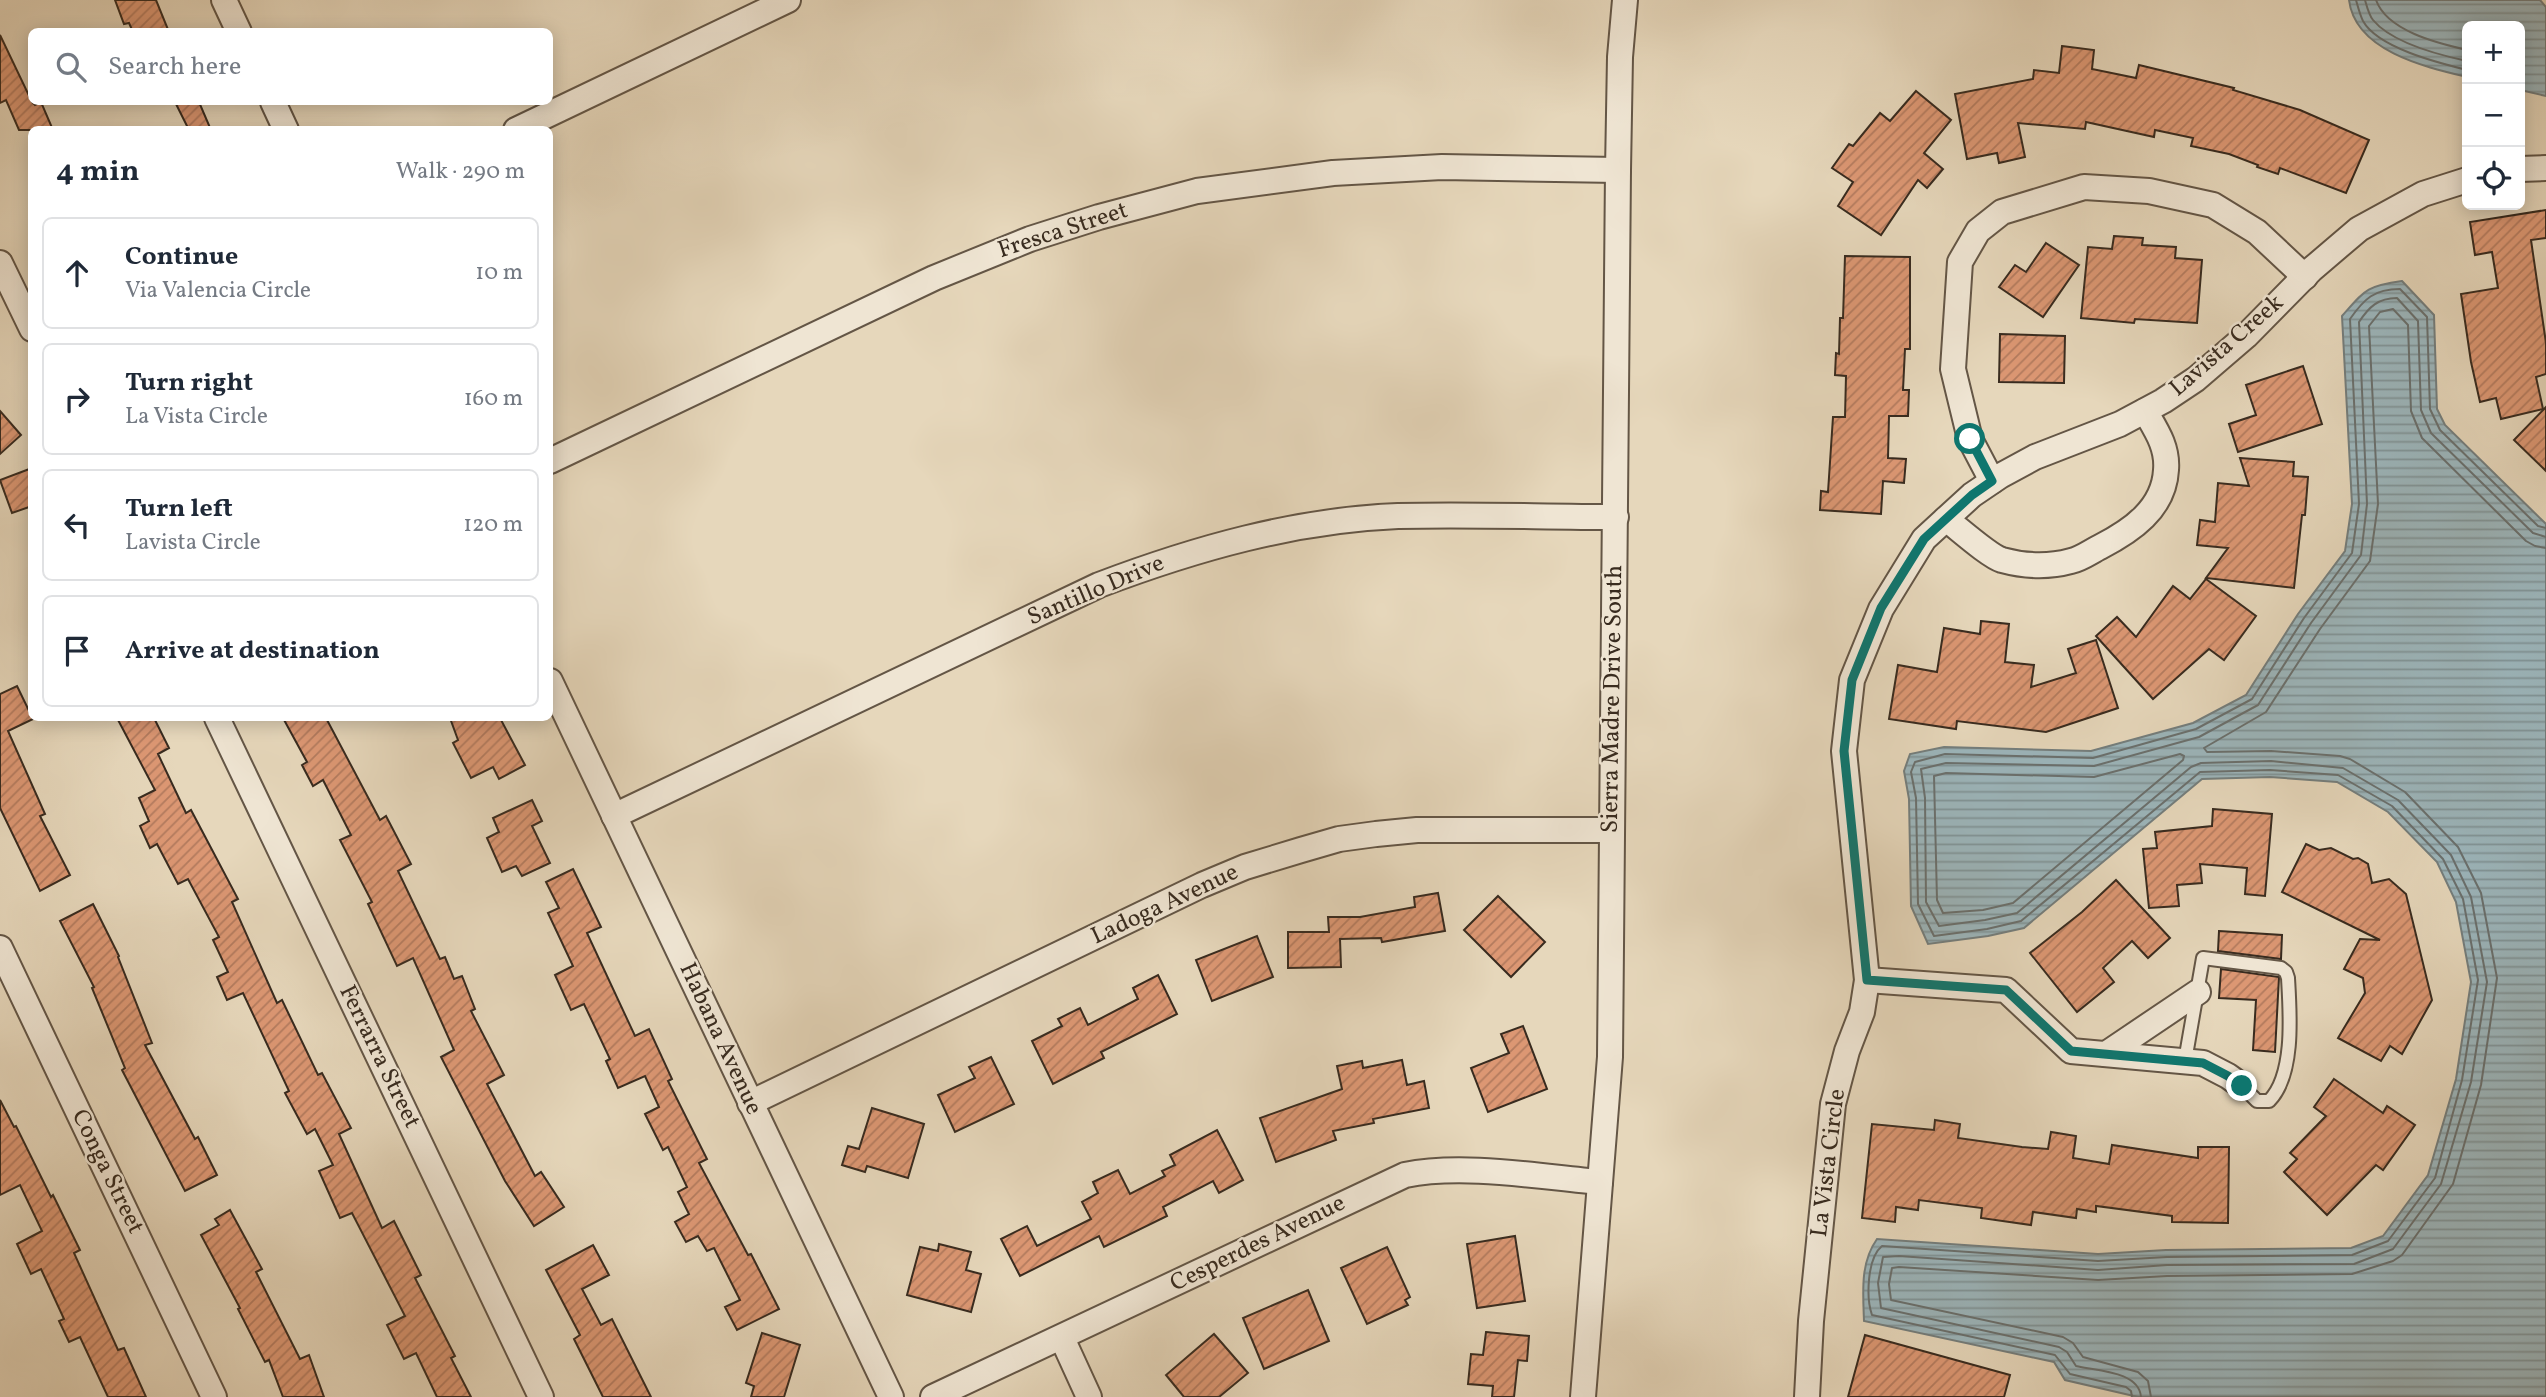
<!DOCTYPE html>
<meta charset="utf-8">
<style>
:root{--surface:#fff;--page:#f6f6f7;--text:#1f2937;--muted:#747a83;--line:#e0e1e3}
body{margin:0;font-family:Vollkorn,serif;background:var(--page);color:var(--text)}
.controls{position:absolute;right:21px;top:21px;display:grid;overflow:hidden;border-radius:10px;box-shadow:0 4px 18px #0003}
.controls button{width:63px;height:63px;display:grid;place-items:center;padding:0;border:0;border-bottom:2px solid var(--line);background:var(--surface);color:var(--text);font:35px sans-serif}
.stop{position:absolute;width:21px;height:21px;margin:-16px;border:5px solid #0f766e;border-radius:50%;background:#fff}
.stop.end{background:#0f766e;border-color:#fff;box-shadow:0 2px 7px #0008}
.list{margin:0;padding:0;list-style:none}
h2{display:flex;justify-content:space-between;align-items:center;height:91px;margin:0;padding:0 28px;font-size:30px}
h2 small{font-size:23px;font-weight:400;color:var(--muted)}
.list li{display:grid;grid-template-columns:46px 1fr auto;gap:21px;align-items:center;box-sizing:border-box;height:112px;margin:0 14px 14px;padding:0 14px;border:2px solid var(--line);border-radius:10px}
.list b{display:block;font-size:26px;white-space:nowrap}
.list p{margin:0;font-size:23px;white-space:nowrap;color:var(--muted)}
.list em{font-size:23px;font-style:normal;color:var(--muted)}
.icon{flex:none;width:38px;height:38px;fill:none;stroke:currentColor;stroke-width:2;stroke-linecap:round;stroke-linejoin:round}
.map{position:relative;flex:none;width:2546px;height:1397px;overflow:hidden}
.search{position:absolute;background:var(--surface);box-shadow:0 4px 18px #0003;left:28px;top:28px;width:525px;height:77px;display:flex;align-items:center;gap:18px;box-sizing:border-box;padding:0 24px;border-radius:10px;color:var(--muted);font-size:26px}
.panel{position:absolute;background:var(--surface);box-shadow:0 4px 18px #0003;left:28px;top:126px;width:525px;height:595px;border-radius:10px}
.map>svg:first-child{display:block}
</style>
<div class="map">
<svg width="2546" height="1397" viewBox="0 0 2546 1397">
<defs>
<pattern id="water-rules" width="6" height="5" patternUnits="userSpaceOnUse" patternTransform="scale(1.75)"><rect width="6" height="5" fill="#9cb6bc"/><path d="M0 2.5h6" fill="none" stroke="#809498"/></pattern>
<pattern id="building-hatch" width="6" height="6" patternUnits="userSpaceOnUse" patternTransform="scale(1.75)"><rect width="6" height="6" fill="#dc9773"/><path d="M-1 1l2-2M0 6l6-6M5 7l2-2" fill="none" stroke="#b37b5e"/></pattern>
</defs>
<rect width="100%" height="100%" fill="#e6d7bb"/>
<filter id="stains"><feTurbulence type="fractalNoise" baseFrequency=".00286" numOctaves="4"/><feColorMatrix values="0 0 0 0 .2 0 0 0 0 .09 0 0 0 0 .02 0 0 0 .5 -.17"/></filter>
<radialGradient id="worn" r=".72"><stop offset=".6" stop-color="#630" stop-opacity="0"/><stop offset="1" stop-color="#630" stop-opacity=".3"/></radialGradient>
<g fill="url(#water-rules)" stroke="#747e7d" stroke-width="2">
<path d="M 2349,0 L 2540,0 L 2546,7 L 2546,96 L 2520,90 L 2520,26 L 2467,26 L 2467,77 C 2425,67 2355,51 2349,0 Z"/>
<path d="M 2402,281 L 2434,315 L 2437,409 L 2445,425 L 2546,524 L 2546,1397 L 2138,1397 L 2065,1380 L 2054,1362 L 1864,1321 C 1863,1292 1860,1263 1877,1239 L 2098,1254 L 2166,1250 L 2351,1248 L 2383,1236 L 2428,1175 L 2456,1079 L 2471,982 L 2456,902 L 2437,862 L 2388,812 L 2337,782 L 2270,777 L 2202,779 L 2024,928 L 1988,936 L 1928,944 L 1911,906 L 1909,799 L 1904,771 L 1910,754 L 1944,747 L 2091,751 L 2193,723 L 2246,695 L 2298,614 L 2345,551 L 2352,504 L 2342,316 C 2365,290 2366,286 2402,281 Z"/>
</g>
<g fill="none" stroke-linecap="round" stroke-linejoin="round">
<g stroke="#6a706e" stroke-width="2">
<path d="M 2356,0 C 2358,7 2360,15 2363,21 C 2378,48 2439,63 2467,70"/>
<path d="M 2365,0 C 2367,7 2369,15 2373,20 C 2392,43 2439,55 2467,61"/>
<path d="M 2376,0 C 2387,31 2437,43 2467,50"/>
<polygon points="2180,754 2184,756 2183,760 2013,903 1983,910 1943,913 1937,900 1934,776 1946,773 2094,777"/>
<path d="M 2132,1397 L 2131,1391 L 2126,1387 L 2070,1374 L 2055,1355 L 1872,1315 C 1866,1298 1867,1258 1882,1246 L 2098,1261 L 2167,1257 L 2352,1255 L 2388,1241 L 2435,1178 L 2462,1080 L 2478,980 L 2463,899 L 2443,859 L 2392,806 L 2338,775 L 2270,770 L 2200,772 L 2021,921 L 1987,929 L 1934,936 L 1918,904 L 1916,798 L 1911,772 L 1915,762 L 1945,754 L 2093,758 L 2196,729 L 2252,699 L 2304,618 L 2352,553 L 2359,504 L 2350,319 C 2364,299 2374,289 2400,289 L 2427,317 L 2430,409 L 2440,430 L 2538,526 L 2546,528"/>
<path d="M 2141,1397 C 2139,1371 2096,1371 2076,1366 L 2067,1352 L 2059,1347 L 1881,1308 L 1878,1283 L 1883,1257 L 1899,1256 L 2098,1270 L 2167,1265 L 2354,1264 L 2393,1249 L 2441,1184 L 2471,1082 L 2487,982 L 2471,897 L 2451,855 L 2398,800 L 2343,768 L 2271,761 L 2201,763 L 2191,767 L 2017,913 L 1985,920 L 1939,926 L 1926,902 L 1925,798 L 1921,769 L 1946,763 L 2094,766 L 2199,737 L 2258,705 L 2311,623 L 2361,555 L 2367,504 L 2359,322 C 2369,307 2378,298 2397,298 L 2418,321 L 2421,410 L 2431,433 L 2533,533 L 2546,537"/>
<polyline points="2151,1397 2148,1381 2138,1372 2083,1357 2073,1343 2063,1337 1891,1300 1889,1284 1892,1268 1899,1267 2098,1280 2167,1276 2352,1274 2393,1261 2402,1255 2453,1184 2481,1085 2497,978 2481,893 2458,847 2405,792 2350,759 2340,756 2271,751 2207,752 2204,748 2266,712 2320,629 2370,561 2378,504 2369,326 2380,312 2393,309 2408,325 2411,411 2422,438 2526,541 2535,546 2546,548"/>
</g>
</g>
<g fill="url(#building-hatch)" stroke="#382b1f" stroke-width="2">
<polygon points="115,0 156,0 169,32 133,32 129,23 124,24"/>
<polygon points="0,35 32,102 35,105 41,102 53,130 19,130 6,100 0,103"/>
<polygon points="2062,46 2094,50 2092,69 2136,78 2139,65 2234,88 2233,90 2300,110 2369,140 2346,193 2280,168 2278,174 2257,167 2258,165 2229,154 2191,146 2193,138 2155,130 2154,137 2086,122 2085,129 2018,123 2025,157 1999,163 1997,153 1967,159 1955,94 2033,79 2034,70 2059,73"/>
<polygon points="1916,91 1951,120 1924,153 1943,169 1927,188 1918,180 1881,235 1838,206 1853,182 1832,168 1849,144 1853,146 1880,113 1890,121"/>
<polygon points="175,102 199,102 211,130 189,130"/>
<polygon points="2546,210 2546,238 2531,240 2546,343 2546,374 2536,377 2543,409 2501,419 2496,398 2480,402 2471,362 2461,294 2498,288 2492,252 2475,255 2470,222"/>
<polygon points="2114,236 2143,238 2142,245 2176,247 2175,258 2202,260 2197,323 2135,319 2134,323 2081,318 2088,247 2112,249"/>
<polygon points="2046,243 2079,265 2043,317 1999,287 2015,265 2026,272"/>
<polygon points="1845,256 1910,257 1910,349 1905,349 1903,390 1909,390 1908,416 1889,416 1888,458 1906,459 1904,483 1883,481 1881,514 1820,510 1821,491 1828,492 1833,417 1845,417 1846,376 1835,375 1836,353 1839,354 1840,318 1843,318"/>
<polygon points="2000,334 2065,336 2064,383 1999,382"/>
<polygon points="2303,366 2322,424 2238,452 2229,424 2256,415 2246,385"/>
<polygon points="2546,407 2546,471 2514,440"/>
<polygon points="0,411 21,435 0,454"/>
<polygon points="2240,458 2294,462 2293,476 2308,477 2305,515 2302,515 2294,588 2206,578 2228,548 2197,545 2200,520 2215,522 2218,483 2249,486"/>
<polygon points="32,468 32,506 12,513 0,480"/>
<polygon points="2206,579 2256,616 2224,660 2209,649 2153,699 2096,636 2117,617 2136,637 2173,586 2190,599"/>
<polygon points="1981,621 2009,624 2005,662 2034,665 2031,687 2076,673 2068,649 2096,640 2118,708 2046,732 1957,721 1956,729 1889,719 1898,665 1937,672 1944,628 1980,634"/>
<polygon points="17,686 33,719 8,731 45,814 40,816 70,875 40,891 0,808 0,694"/>
<polygon points="117,718 154,718 169,748 158,754 186,813 191,810 238,899 232,902 277,1003 282,1000 318,1075 322,1073 351,1128 339,1134 382,1228 394,1221 421,1275 415,1278 455,1356 451,1358 471,1397 437,1397 416,1353 404,1359 387,1325 405,1316 352,1213 340,1218 319,1171 333,1165 315,1129 307,1134 285,1093 289,1091 243,993 227,1000 217,977 228,972 213,940 219,937 188,879 178,884 157,844 150,848 140,826 149,821 139,798 155,790"/>
<polygon points="283,718 326,718 380,820 386,816 411,864 398,871 440,959 445,957 454,979 462,976 475,1009 471,1011 504,1075 487,1084 535,1176 541,1172 564,1207 534,1226 505,1181 441,1057 454,1050 413,958 397,966 368,904 372,902 340,840 351,835 323,780 313,786 302,765 307,762"/>
<polygon points="450,718 500,718 525,765 499,779 493,767 471,778 453,743 458,740"/>
<polygon points="532,800 542,821 532,826 550,863 522,876 516,866 502,872 487,838 499,832 493,818"/>
<polygon points="2213,809 2272,814 2265,896 2245,894 2247,868 2200,864 2202,883 2177,885 2179,906 2149,908 2143,849 2157,848 2155,832 2212,826"/>
<polygon points="2306,844 2319,850 2331,848 2353,859 2358,858 2368,864 2372,883 2389,879 2406,894 2432,1000 2402,1054 2390,1046 2381,1061 2338,1038 2365,993 2363,978 2344,969 2360,939 2380,940 2282,892"/>
<polygon points="573,869 601,927 587,933 635,1036 649,1029 672,1079 668,1081 707,1159 699,1163 748,1255 751,1254 779,1309 737,1330 725,1307 740,1300 714,1248 707,1251 698,1236 686,1242 675,1222 689,1214 678,1192 687,1187 668,1147 663,1150 645,1114 659,1107 645,1076 618,1088 606,1061 610,1059 584,1004 571,1010 555,975 573,966 548,913 559,908 546,882"/>
<polygon points="2116,880 2170,938 2148,958 2132,941 2103,968 2114,982 2077,1012 2030,953 2082,912"/>
<polygon points="1438,893 1445,931 1382,942 1381,938 1340,939 1341,967 1288,968 1288,932 1329,932 1328,917 1360,917 1415,907 1414,897"/>
<polygon points="1498,896 1545,942 1511,977 1464,930"/>
<polygon points="93,904 119,956 118,957 152,1043 145,1045 195,1139 198,1137 217,1175 185,1191 122,1070 125,1068 92,988 94,987 60,921"/>
<polygon points="2219,931 2282,935 2281,959 2218,951"/>
<polygon points="1257,936 1273,977 1212,1001 1196,960"/>
<polygon points="2221,969 2279,977 2275,1052 2253,1050 2256,1000 2219,998"/>
<polygon points="1158,975 1177,1014 1101,1052 1104,1058 1053,1084 1032,1041 1062,1026 1058,1019 1080,1008 1088,1025 1138,999 1133,988"/>
<polygon points="1523,1026 1547,1089 1488,1112 1471,1068 1509,1053 1501,1034"/>
<polygon points="991,1057 1014,1104 955,1132 938,1095 975,1078 969,1067"/>
<polygon points="1402,1060 1407,1085 1424,1081 1429,1108 1373,1119 1374,1123 1333,1131 1336,1140 1276,1162 1260,1118 1342,1089 1337,1066 1362,1061 1363,1068"/>
<polygon points="2334,1079 2383,1113 2387,1106 2415,1125 2383,1170 2376,1165 2327,1215 2284,1172 2297,1159 2290,1153 2326,1116 2314,1107"/>
<polygon points="0,1100 14,1127 16,1126 51,1197 53,1195 80,1250 74,1253 118,1350 124,1348 146,1397 108,1397 80,1337 69,1342 59,1321 64,1319 41,1269 31,1274 17,1244 42,1231 20,1185 0,1195"/>
<polygon points="872,1108 924,1124 908,1178 867,1166 865,1172 842,1165 848,1146 859,1149"/>
<polygon points="1935,1120 1960,1124 1958,1138 2022,1147 2048,1149 2051,1132 2076,1136 2073,1158 2109,1164 2112,1145 2198,1158 2198,1147 2229,1147 2228,1223 2172,1222 2172,1216 2096,1206 2096,1212 2077,1209 2076,1218 2033,1212 2031,1225 1981,1218 1982,1208 1919,1200 1918,1210 1896,1207 1895,1222 1862,1218 1872,1124 1934,1130"/>
<polygon points="1217,1130 1243,1180 1219,1193 1213,1181 1163,1207 1167,1216 1104,1247 1099,1236 1020,1276 1001,1239 1027,1226 1037,1246 1091,1219 1082,1202 1098,1193 1093,1182 1118,1170 1130,1194 1165,1176 1162,1171 1175,1165 1170,1155"/>
<polygon points="230,1210 262,1269 256,1272 300,1359 309,1355 324,1397 283,1397 269,1360 265,1362 238,1309 240,1308 201,1235 219,1225 215,1219"/>
<polygon points="1515,1236 1525,1301 1477,1308 1467,1244"/>
<polygon points="939,1244 971,1252 966,1270 981,1274 971,1312 907,1295 920,1247 938,1251"/>
<polygon points="593,1245 609,1275 582,1289 601,1325 612,1319 651,1397 603,1397 574,1339 580,1335 546,1270"/>
<polygon points="1387,1247 1410,1297 1405,1300 1408,1305 1367,1324 1341,1268"/>
<polygon points="1308,1290 1329,1341 1264,1369 1243,1318"/>
<polygon points="1486,1332 1529,1336 1527,1361 1518,1360 1514,1397 1492,1397 1493,1386 1468,1384 1471,1354 1483,1355"/>
<polygon points="762,1333 800,1345 784,1397 751,1397 754,1386 746,1383"/>
<polygon points="1214,1334 1248,1373 1219,1397 1184,1397 1166,1375"/>
<polygon points="1865,1335 2010,1375 2004,1397 1848,1397"/>
</g>
<g fill="none" stroke-linecap="round" stroke-linejoin="round">
<g stroke="#645646" stroke-width="16">
<path id="lane" d="M 2185,1061 L 2203,958 L 2281,968 L 2286,972 L 2288,978 C 2290,1013 2295,1075 2269,1101 L 2257,1101 L 2242,1086"/>
</g>
<g stroke="#645646" stroke-width="28">
<g id="street">
<polyline points="224,0 239,32"/>
<polyline points="273,102 286,130"/>
<polyline points="516,130 788,0"/>
<polyline points="2520,169 2546,168"/>
<polyline points="0,263 32,329"/>
<polyline points="550,461 934,278 1030,239 1099,217 1197,191 1333,173 1442,167 1618,170"/>
<polyline points="1992,481 1970,439 1953,369 1960,262 1978,231 2002,212 2084,187 2149,191 2213,205 2257,232 2305,277"/>
<path d="M 1946,519 C 1958,528 1989,556 2002,560 C 2024,566 2049,567 2071,561 C 2081,559 2090,552 2100,547 C 2131,531 2164,509 2166,470 C 2168,447 2156,430 2145,411"/>
<polyline points="550,681 891,1397"/>
<polyline points="217,718 541,1397"/>
<path d="M 614,816 L 1099,585 C 1194,549 1295,520 1398,516 C 1470,514 1543,517 1616,517"/>
<polyline points="0,948 214,1397"/>
<polyline points="1867,980 2006,990 2071,1051 2203,1063 2228,1076 2242,1086"/>
<polyline points="2106,1054 2198,992"/>
<polyline points="750,1103 1202,885 1245,867 1301,850 1339,839 1376,834 1417,830 1611,830"/>
<polyline points="1062,1338 1089,1397"/>
<path d="M 933,1397 L 1405,1175 C 1463,1163 1541,1177 1600,1182"/>
<polyline points="1583,1397 1610,1057 1618,170 1620,57 1625,0"/>
<polyline points="1807,1397 1811,1321 1833,1104 1847,1051 1862,1012 1867,980 1844,751 1852,680 1881,609 1924,539 1972,495 2000,476 2035,457 2120,424 2163,401 2196,379 2246,336 2312,269 2359,229 2423,194 2467,180"/>
</g>
</g>
<use href="#lane" stroke="#efe5d3" stroke-width="12"/>
<use href="#street" stroke="#efe5d3" stroke-width="24"/>
</g>
<g fill="none" stroke-linecap="round" stroke-linejoin="round">
<polyline stroke="#0f766e" stroke-width="9" points="1970,439 1992,481 1972,495 1924,539 1881,608 1852,680 1844,751 1867,980 2006,990 2071,1051 2203,1063 2228,1076 2242,1086"/>
</g>
<g text-anchor="middle" dominant-baseline="central" stroke-width="5" stroke-linejoin="round" paint-order="stroke">
<g font-size="24" fill="#382b1f" stroke="#efe5d3">
<text transform="translate(1063 231) rotate(-18)">Fresca Street</text>
<text transform="translate(2227 346) rotate(-41)">Lavista Creek</text>
<text transform="translate(1096 591) rotate(-23)">Santillo Drive</text>
<text transform="translate(1613 699) rotate(-89)">Sierra Madre Drive South</text>
<text transform="translate(1165 905) rotate(-25)">Ladoga Avenue</text>
<text transform="translate(720 1039) rotate(65)">Habana Avenue</text>
<text transform="translate(379 1057) rotate(64)">Ferrarra Street</text>
<text transform="translate(1829 1163) rotate(-83)">La Vista Circle</text>
<text transform="translate(107 1172) rotate(64)">Conga Street</text>
<text transform="translate(1258 1244) rotate(-26)">Cesperdes Avenue</text>
</g>
</g>
<rect width="100%" height="100%" filter="url(#stains)"/>
<rect width="100%" height="100%" fill="url(#worn)"/>
</svg>
<div class="controls">
<button>+</button>
<button>−</button>
<button><svg class="icon" aria-label="locate" viewBox="0 0 24 24"><circle cx="12" cy="12" r="6"/><path d="M12 2v4M12 18v4M2 12h4M18 12h4"/></svg></button>
</div>
<div class="stop" style="left:1970px;top:439px"></div>
<div class="stop end" style="left:2242px;top:1086px"></div>
<div class="search"><svg class="icon" aria-label="search" viewBox="0 0 24 24"><circle cx="10" cy="10" r="6"/><path d="M15 15l6 6"/></svg>Search here</div>
<section class="panel">
<h2>4 min<small>Walk · 290 m</small></h2>
<ul class="list">
<li><svg class="icon" aria-label="ahead" viewBox="0 0 24 24"><path d="M12 20V5M6 11l6-6 6 6"/></svg><div><b>Continue</b><p>Via Valencia Circle</p></div><em>10 m</em></li>
<li><svg class="icon" aria-label="right" viewBox="0 0 24 24"><path d="M7 20v-9h11M14 6l5 5-5 5"/></svg><div><b>Turn right</b><p>La Vista Circle</p></div><em>160 m</em></li>
<li><svg class="icon" aria-label="left" viewBox="0 0 24 24"><path d="M17 20v-9H6M10 6l-5 5 5 5"/></svg><div><b>Turn left</b><p>Lavista Circle</p></div><em>120 m</em></li>
<li><svg class="icon" aria-label="arrive" viewBox="0 0 24 24"><path d="M6 21V4h12l-3 4 3 4H6"/></svg><div><b>Arrive at destination</b></div></li>
</ul>
</section>
</div>
